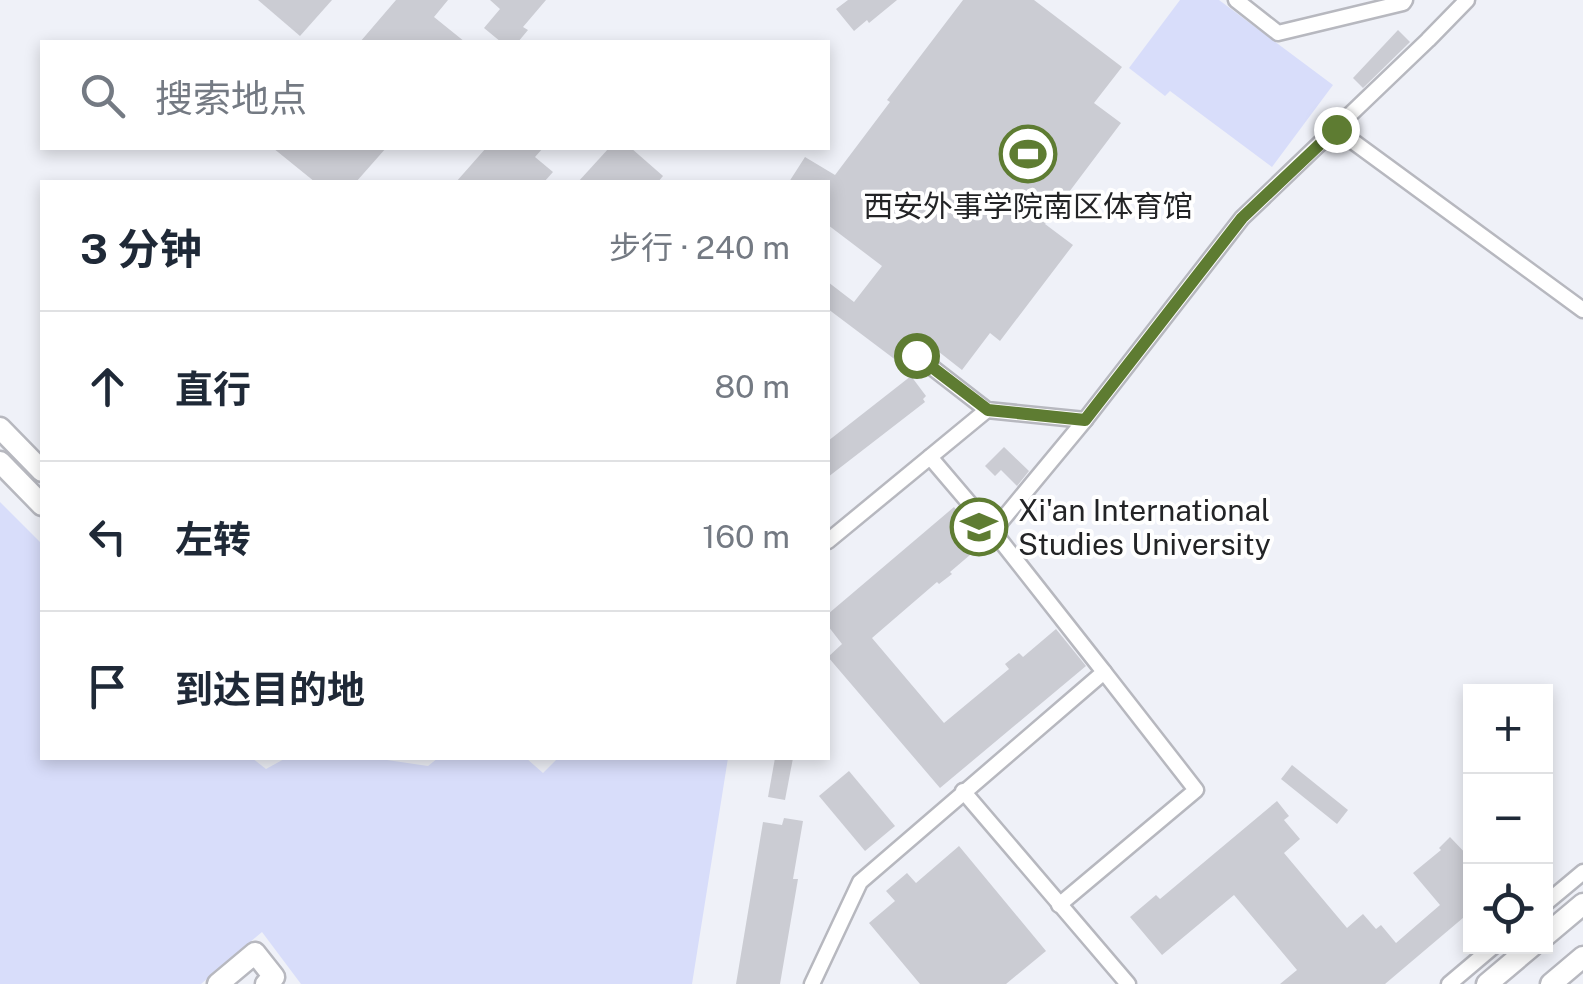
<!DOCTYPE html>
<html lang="zh">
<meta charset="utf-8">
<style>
:root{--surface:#fff;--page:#f2f2f3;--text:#1f2937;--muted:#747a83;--line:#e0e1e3}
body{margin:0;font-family:"Public Sans","Noto Sans SC",sans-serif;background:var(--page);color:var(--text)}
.controls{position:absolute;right:30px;bottom:30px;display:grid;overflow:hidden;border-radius:0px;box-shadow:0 5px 15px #0003}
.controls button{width:90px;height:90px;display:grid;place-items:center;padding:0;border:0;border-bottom:2px solid var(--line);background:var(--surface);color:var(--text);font:50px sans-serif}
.stop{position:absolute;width:30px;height:30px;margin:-22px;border:8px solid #5e7c32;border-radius:50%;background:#fff}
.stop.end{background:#5e7c32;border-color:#fff;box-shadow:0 2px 10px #0008}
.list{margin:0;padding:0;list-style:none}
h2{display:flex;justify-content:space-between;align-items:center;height:130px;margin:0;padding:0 40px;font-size:42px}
h2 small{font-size:32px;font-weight:400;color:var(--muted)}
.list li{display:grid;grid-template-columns:65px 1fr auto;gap:30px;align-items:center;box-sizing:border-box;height:150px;padding:0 40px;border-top:2px solid var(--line)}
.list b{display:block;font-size:38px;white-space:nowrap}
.list em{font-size:32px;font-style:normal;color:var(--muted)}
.icon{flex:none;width:55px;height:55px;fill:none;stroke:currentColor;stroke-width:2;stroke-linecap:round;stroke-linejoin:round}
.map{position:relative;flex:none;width:1583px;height:984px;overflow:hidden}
.search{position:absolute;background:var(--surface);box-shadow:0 5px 15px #0003;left:40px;top:40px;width:790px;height:110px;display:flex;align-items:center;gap:25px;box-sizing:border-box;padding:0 35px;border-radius:0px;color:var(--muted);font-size:38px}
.panel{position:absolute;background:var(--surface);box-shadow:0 5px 15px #0003;left:40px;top:180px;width:790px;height:580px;border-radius:0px}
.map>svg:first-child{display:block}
</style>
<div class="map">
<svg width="1583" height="984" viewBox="0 0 1583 984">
<rect width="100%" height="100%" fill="#eff1f8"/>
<g fill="#d8ddfa">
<polygon points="1180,0 1219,0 1333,85 1272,167 1170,91 1165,96 1129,68"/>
<polygon points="0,502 42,544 42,758 252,758 266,769 286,758 384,758 387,760 428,766 438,758 526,758 543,773 558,758 728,758 692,984 301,984 262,932 201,984 0,984"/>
</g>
<g fill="#cbccd3">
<polygon points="258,0 332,0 300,36"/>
<polygon points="396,0 448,0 434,17 465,42 360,42"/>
<polygon points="490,0 546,0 523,27 528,30 518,42 501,42 484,28 500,9"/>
<polygon points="848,0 897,0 869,23 867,20 854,31 836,9"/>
<polygon points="963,0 1034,0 1122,67 1094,103 1121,123 1045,224 1073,245 1000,341 990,333 962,370 925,341 921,346 913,345 907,349 905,355 908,362 905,367 828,309 828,282 854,302 882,266 828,225 828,182 789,182 805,157 835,175 890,102 887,100"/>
<polygon points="1398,30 1410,42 1363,88 1353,78"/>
<polygon points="273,148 386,148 356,182 315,182"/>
<polygon points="486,148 543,148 535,157 553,172 544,182 456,182"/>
<polygon points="609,148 631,148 663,176 658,182 578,182"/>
<polygon points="911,376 926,396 923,399 925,402 828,477 828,441"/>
<polygon points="1004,447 1029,471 1017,486 1001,470 995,476 985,466"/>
<polygon points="954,507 984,543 950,572 952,574 939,584 937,582 872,638 944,723 1009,669 1005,664 1019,653 1023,657 1056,629 1086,666 940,788 828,657 842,644 828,626 828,614"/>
<polygon points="775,758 793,758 785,800 768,797"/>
<polygon points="1292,765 1348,810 1337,824 1281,779"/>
<polygon points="849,771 895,826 865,851 819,796"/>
<polygon points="1277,801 1289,816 1284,820 1300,839 1284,853 1347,928 1363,914 1376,929 1381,925 1396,943 1440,905 1413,873 1441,850 1439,848 1450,837 1470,858 1470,912 1385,984 1280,984 1297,970 1234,895 1162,955 1130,917 1156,895 1160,899"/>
<polygon points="784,818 803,821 793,879 798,879 780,984 736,984 763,822 782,825"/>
<polygon points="959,846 1046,951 1006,984 920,984 869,923 895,901 886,891 907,873 916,883"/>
</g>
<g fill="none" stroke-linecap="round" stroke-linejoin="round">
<g stroke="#b7b8bf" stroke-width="19">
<g id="street">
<polyline points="1236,0 1278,33 1403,3 1405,0"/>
<polyline points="1336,129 1583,310"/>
<polyline points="916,355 987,410 1085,420"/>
<polyline points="993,531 1085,420 1242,218 1428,40 1467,0"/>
<polyline points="828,541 987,410"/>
<polyline points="963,791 1128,984"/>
<polyline points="1546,903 1583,872"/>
<polyline points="1059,905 1196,790 1104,672"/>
<polyline points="812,984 860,882 1104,672 993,531 930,457"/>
<polyline points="1449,984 1494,946"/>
</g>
</g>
<g stroke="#b7b8bf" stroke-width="25">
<g id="secondary">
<polyline points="0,428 42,471"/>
<polyline points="0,462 42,505"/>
<polyline points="1546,935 1583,904"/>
<polyline points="218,984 255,953 274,977 266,984"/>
<polyline points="1487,984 1532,946"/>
<polyline points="1551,984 1583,957"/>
</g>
</g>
<use href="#street" stroke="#fff" stroke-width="14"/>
<use href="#secondary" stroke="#fff" stroke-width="20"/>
</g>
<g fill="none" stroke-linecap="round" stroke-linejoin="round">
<polyline stroke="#5e7c32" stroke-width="12" points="916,355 988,410 1085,420 1242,218 1336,129"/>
</g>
<defs>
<g id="stadium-ring" transform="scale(2.875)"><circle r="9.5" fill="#fff" stroke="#5e7c32" stroke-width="1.5"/><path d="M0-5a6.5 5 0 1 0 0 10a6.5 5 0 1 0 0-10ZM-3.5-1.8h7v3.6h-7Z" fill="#5e7c32"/></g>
<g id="university-ring" transform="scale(2.875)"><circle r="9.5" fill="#fff" stroke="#5e7c32" stroke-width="1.5"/><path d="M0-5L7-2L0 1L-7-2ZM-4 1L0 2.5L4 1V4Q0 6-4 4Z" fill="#5e7c32"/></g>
</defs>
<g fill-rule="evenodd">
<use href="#stadium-ring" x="1028" y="154"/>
<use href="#university-ring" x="979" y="527"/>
</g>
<g text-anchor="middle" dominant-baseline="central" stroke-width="8" stroke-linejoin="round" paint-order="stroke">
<g font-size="30" fill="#232426" stroke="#fff">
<text x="1028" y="206">西安外事学院南区体育馆</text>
<text x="1018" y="510" text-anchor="start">Xi'an International<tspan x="1018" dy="34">Studies University</tspan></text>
</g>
</g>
</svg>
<div class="controls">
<button>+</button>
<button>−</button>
<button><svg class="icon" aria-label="locate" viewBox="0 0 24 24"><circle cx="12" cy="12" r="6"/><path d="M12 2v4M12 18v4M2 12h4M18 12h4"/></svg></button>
</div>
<div class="stop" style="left:916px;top:355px"></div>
<div class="stop end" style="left:1336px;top:129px"></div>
<div class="search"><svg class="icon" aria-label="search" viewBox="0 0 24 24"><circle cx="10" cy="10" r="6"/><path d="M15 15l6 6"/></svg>搜索地点</div>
<section class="panel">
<h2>3 分钟<small>步行 · 240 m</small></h2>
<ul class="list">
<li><svg class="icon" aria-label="ahead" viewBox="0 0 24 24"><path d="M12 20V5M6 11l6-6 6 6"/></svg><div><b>直行</b></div><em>80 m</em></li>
<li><svg class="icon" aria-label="left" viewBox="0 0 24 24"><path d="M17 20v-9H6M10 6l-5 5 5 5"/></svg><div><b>左转</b></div><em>160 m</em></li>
<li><svg class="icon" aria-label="arrive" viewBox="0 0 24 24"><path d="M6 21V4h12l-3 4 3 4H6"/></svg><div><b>到达目的地</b></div></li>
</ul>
</section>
</div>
